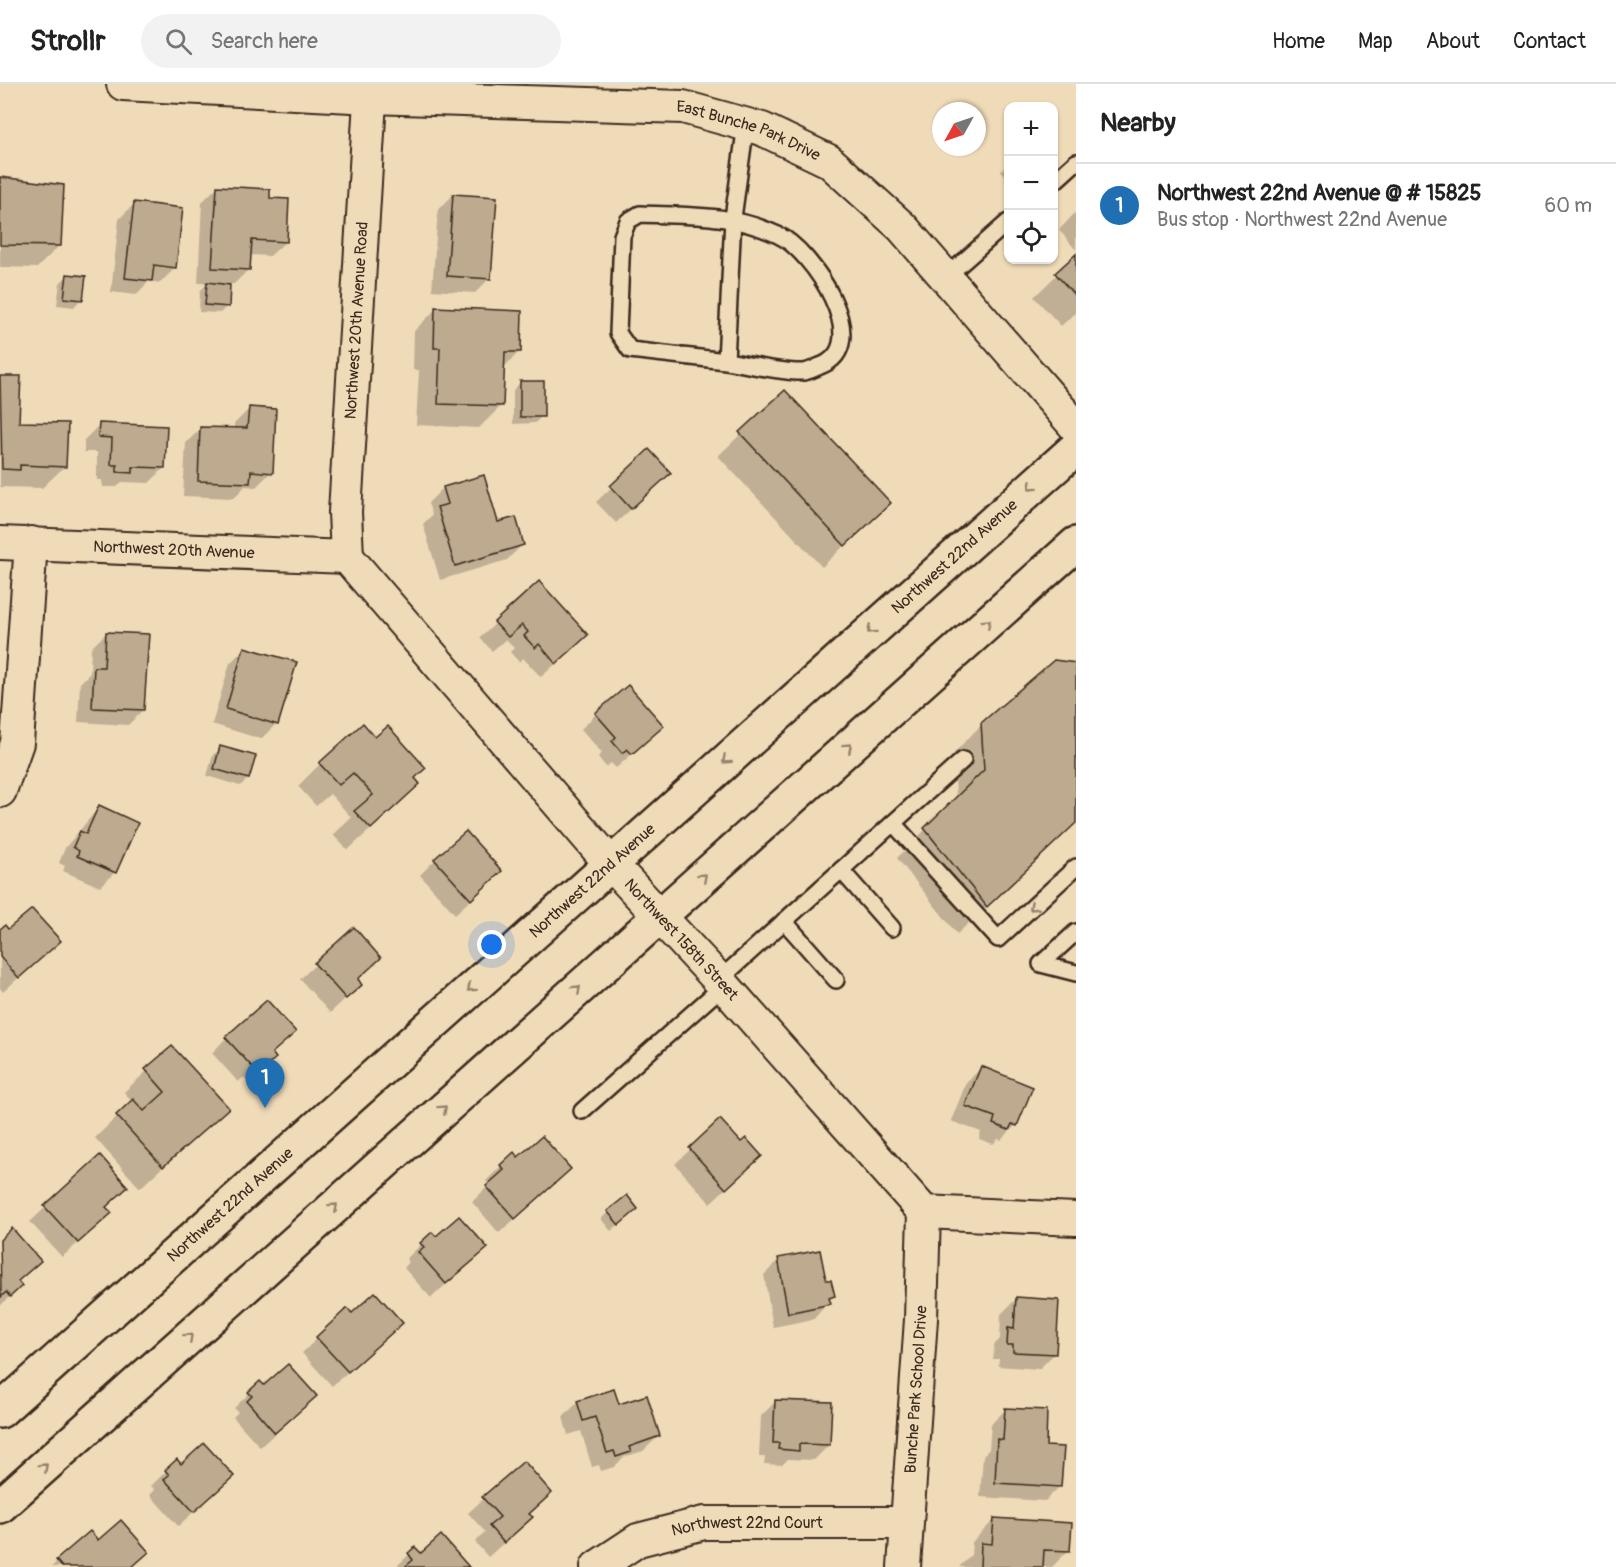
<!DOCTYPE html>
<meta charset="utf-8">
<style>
:root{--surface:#fff;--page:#f2f2f2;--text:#222;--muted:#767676;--line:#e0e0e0;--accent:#1f6fb2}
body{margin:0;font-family:Pangolin,sans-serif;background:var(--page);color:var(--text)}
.controls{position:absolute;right:18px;top:18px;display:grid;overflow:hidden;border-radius:12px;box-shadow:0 2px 4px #0004}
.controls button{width:54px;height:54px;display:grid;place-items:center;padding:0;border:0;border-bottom:2px solid var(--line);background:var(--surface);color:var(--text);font:30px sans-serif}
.compass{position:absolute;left:932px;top:18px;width:54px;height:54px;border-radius:50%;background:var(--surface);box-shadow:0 2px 4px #0004;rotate:230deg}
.you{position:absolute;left:492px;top:861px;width:21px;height:21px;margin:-15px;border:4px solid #fff;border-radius:50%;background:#1a73e8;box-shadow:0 0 0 9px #1a73e833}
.badge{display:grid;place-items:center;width:39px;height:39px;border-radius:50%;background:var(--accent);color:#fff;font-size:20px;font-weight:700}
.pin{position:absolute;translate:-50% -50px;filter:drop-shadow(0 2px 3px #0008)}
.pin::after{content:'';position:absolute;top:32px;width:21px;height:18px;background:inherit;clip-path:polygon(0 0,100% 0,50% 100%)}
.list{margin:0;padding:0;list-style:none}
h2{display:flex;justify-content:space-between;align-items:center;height:78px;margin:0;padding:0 24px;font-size:26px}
h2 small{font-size:20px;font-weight:400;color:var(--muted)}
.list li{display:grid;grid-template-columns:39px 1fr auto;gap:18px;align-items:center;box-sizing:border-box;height:84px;padding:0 24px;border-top:2px solid var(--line)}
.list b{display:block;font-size:22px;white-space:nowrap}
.list p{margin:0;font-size:20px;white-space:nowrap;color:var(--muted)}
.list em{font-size:20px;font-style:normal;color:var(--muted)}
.icon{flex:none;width:33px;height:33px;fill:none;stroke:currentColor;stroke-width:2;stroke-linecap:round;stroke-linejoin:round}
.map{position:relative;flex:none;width:1076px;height:1483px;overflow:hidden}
header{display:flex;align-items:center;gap:36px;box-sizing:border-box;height:84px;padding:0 30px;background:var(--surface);border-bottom:2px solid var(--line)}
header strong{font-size:28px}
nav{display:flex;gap:33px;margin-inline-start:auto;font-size:21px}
.search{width:420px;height:54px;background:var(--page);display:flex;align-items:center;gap:15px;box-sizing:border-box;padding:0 21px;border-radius:33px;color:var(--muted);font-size:22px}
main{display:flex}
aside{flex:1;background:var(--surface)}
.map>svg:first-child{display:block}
</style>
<header>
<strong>Strollr</strong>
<div class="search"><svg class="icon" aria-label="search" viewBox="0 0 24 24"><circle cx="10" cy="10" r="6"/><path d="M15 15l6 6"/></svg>Search here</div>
<nav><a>Home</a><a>Map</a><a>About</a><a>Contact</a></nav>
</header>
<main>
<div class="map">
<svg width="1076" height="1483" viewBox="0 0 1076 1483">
<rect width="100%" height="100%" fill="#f0dbb9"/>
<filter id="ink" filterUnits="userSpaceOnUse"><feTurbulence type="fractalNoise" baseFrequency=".0167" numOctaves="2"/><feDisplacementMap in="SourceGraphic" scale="12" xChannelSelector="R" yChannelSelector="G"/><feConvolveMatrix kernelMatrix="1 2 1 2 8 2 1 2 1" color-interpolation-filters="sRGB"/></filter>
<g filter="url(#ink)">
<g fill="#0003">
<polygon points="1008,80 1008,97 1001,87"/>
<polygon points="0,95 30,96 59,162 37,184 0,183"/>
<polygon points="217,103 268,115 286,157 270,172 250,171 249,185 234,200 229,200 227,222 220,229 199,228 200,207 208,199 198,199 202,118"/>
<polygon points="453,111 490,194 475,209 432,206 438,126"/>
<polygon points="134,120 175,184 160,199 149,197 136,211 111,208 119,135"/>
<polygon points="1076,128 1076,166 1059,146"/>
<polygon points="1076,172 1076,228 1061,242 1034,213"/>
<polygon points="67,192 81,215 74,223 57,221 60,199"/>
<polygon points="436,225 519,268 503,284 501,322 479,344 416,341 419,286 413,286 414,247"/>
<polygon points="0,293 19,294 18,339 65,382 42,404 0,403"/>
<polygon points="520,299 542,332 535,339 513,340 513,306"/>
<polygon points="785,308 866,441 822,483 718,372"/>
<polygon points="249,325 271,388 256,403 245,402 234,414 183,412 186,359 201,344 234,345 234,340"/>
<polygon points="99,341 164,384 149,399 122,398 117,403 103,403 102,396 97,396 97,368 84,368 84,356"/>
<polygon points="649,368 654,404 616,439 596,418"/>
<polygon points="483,393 497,440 522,461 507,476 440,496 423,440 432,431 428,419 443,404"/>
<polygon points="539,499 571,566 541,593 523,574 519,578 510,568 514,564 506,555 492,567 480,554"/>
<polygon points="106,549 143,626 128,641 78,638 80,599 90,589 91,564"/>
<polygon points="245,564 276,640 261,655 212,640 230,579"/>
<polygon points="1076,581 1076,739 957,850 897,774 956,715 954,669 982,640"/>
<polygon points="596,630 647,657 616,684 611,679 606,683 598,673 602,669 581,645"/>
<polygon points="221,664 254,673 248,695 240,702 207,692 213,671"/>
<polygon points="320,680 413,694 396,722 348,766 333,751 351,733 330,710 316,722 298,702"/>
<polygon points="99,723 115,788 100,803 63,787 65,782 59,779 65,764"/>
<polygon points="435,776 486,802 455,830 420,791"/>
<polygon points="354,845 356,896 360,901 330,929 300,895"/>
<polygon points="0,847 59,857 3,908 0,904"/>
<polygon points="294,948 271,970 274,974 248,998 244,993 238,998 212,969 226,954"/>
<polygon points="172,964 226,1024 140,1104 95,1054 132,1018 124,1008"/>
<polygon points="981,984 1016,1041 1001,1056 998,1055 993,1060 979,1055 981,1048 951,1037 966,999"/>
<polygon points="720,1037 741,1060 745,1087 710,1119 675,1080"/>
<polygon points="99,1073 104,1124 95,1144 62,1173 30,1138"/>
<polygon points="501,1082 554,1100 499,1149 472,1118 489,1101 486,1097"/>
<polygon points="608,1128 629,1132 611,1147 601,1135"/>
<polygon points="12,1147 39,1177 17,1198 20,1202 0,1222 0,1158"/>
<polygon points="432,1150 436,1155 486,1164 431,1214 404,1184 409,1178 406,1175"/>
<polygon points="779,1176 825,1198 833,1212 814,1235 773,1243 764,1191"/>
<polygon points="1016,1215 1054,1270 1039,1285 998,1282 999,1275 993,1275 994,1261 1000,1255 1001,1230"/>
<polygon points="347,1226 386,1254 332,1302 302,1269"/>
<polygon points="260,1299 300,1327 260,1363 233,1333 238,1328 234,1324"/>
<polygon points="776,1317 829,1361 814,1376 788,1375 782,1381 764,1380 765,1373 759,1373 761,1332"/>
<polygon points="578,1318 618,1322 659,1352 643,1367 624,1373 614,1383 601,1387 599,1381 592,1383 581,1347 568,1351 563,1333"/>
<polygon points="1006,1325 1060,1402 1045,1417 980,1413 983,1372 989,1365 991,1340"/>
<polygon points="523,1379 528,1430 516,1448 488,1473 475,1458 485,1448 468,1429"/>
<polygon points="181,1382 217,1407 178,1442 150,1411 155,1406 151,1402 166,1387"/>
<polygon points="994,1436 1068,1467 1052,1483 959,1483 971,1471 972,1458"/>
<polygon points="98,1459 147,1467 132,1483 52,1483 57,1477"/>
<polygon points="415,1465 421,1471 467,1483 396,1483"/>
</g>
<g fill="#beaa8e" stroke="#3b2a1e" stroke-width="1.5">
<polygon points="0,93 64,101 61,162 0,161"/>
<polygon points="217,102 270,105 270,114 289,115 287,158 252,156 250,186 212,184"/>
<polygon points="453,110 497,113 491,195 447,192"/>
<polygon points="134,118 183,124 176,184 154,181 152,197 125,194"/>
<polygon points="1076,170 1076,213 1055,189"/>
<polygon points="67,190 86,192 83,216 64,214"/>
<polygon points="207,198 230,201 229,223 205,221"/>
<polygon points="435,223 522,227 521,268 505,268 503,322 438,320 440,264 434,264"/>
<polygon points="0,292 21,292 19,338 68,339 66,383 20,381 20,386 2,385"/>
<rect x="520" y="297" width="24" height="36"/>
<polygon points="785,306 891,419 845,462 739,348"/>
<polygon points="249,323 276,325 273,389 251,387 250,399 198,397 200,343 247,344"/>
<polygon points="99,339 167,342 165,384 133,383 133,389 117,388 117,381 111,381 112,354 98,353"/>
<polygon points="649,365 671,389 631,425 610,402"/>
<polygon points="484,391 498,438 516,433 524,461 455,482 437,423 448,420 443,403"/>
<polygon points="539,497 588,551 556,580 539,560 535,564 524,552 528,548 522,541 508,553 494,538"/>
<polygon points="106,548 149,550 144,626 92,624 94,583 104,583"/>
<polygon points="244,563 297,578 278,641 226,625"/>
<polygon points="1054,576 1076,579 1076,739 987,823 924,744 984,686 981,639"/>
<polygon points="628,601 664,642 632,670 627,665 622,669 612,657 616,653 595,629"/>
<polygon points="363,639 375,653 388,642 426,684 415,694 420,700 371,745 354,727 373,711 353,689 339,701 319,679"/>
<polygon points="220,662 256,672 249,695 214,685"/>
<polygon points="99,721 138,739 116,789 77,772 79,767 73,763 80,747 86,750"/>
<polygon points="466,747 502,787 471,816 434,775"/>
<polygon points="32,825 61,857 19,894 0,873 0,845 5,841 8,845"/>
<polygon points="354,843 381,874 358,895 362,901 346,915 314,879"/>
<polygon points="267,916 296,948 272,969 276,974 264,984 260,979 254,985 225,953"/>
<polygon points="172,962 229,1024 163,1083 116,1031 133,1015 144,1027 165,1008 145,985"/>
<polygon points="981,982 1033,1003 1017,1042 1012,1040 1009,1046 993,1040 995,1033 965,1022"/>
<polygon points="720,1035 741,1058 746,1054 762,1072 726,1105 689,1064"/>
<polygon points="542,1052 571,1085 515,1135 486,1102 504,1086 500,1081 514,1068 518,1073"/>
<polygon points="100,1071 128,1103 106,1123 112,1129 78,1159 44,1122"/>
<polygon points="627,1111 638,1125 619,1141 607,1127"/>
<polygon points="459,1132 488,1164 446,1200 418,1168 424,1163 420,1159 432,1148 436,1152"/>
<polygon points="12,1144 41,1177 18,1197 22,1202 10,1213 6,1208 1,1213 0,1156"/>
<polygon points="820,1166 826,1196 831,1196 835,1212 829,1214 831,1220 788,1229 778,1174"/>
<polygon points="375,1208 403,1239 348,1288 316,1253 347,1224 352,1229"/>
<polygon points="1016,1213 1059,1216 1056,1270 1013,1268 1013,1261 1007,1261 1008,1244 1014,1245"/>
<polygon points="288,1280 317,1312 275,1349 247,1317 252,1312 248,1308 260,1297 264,1301"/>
<polygon points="614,1305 619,1320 647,1311 660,1352 629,1363 631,1368 616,1373 614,1367 607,1369 595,1333 583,1337 577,1317"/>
<polygon points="775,1316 832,1318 830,1361 799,1360 799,1367 778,1365 779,1359 773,1359"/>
<polygon points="1005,1324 1047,1326 1046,1362 1064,1363 1061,1403 995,1399 997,1355 1003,1356"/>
<polygon points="204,1359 234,1392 194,1428 164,1395 169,1391 165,1386 177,1375 181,1380"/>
<polygon points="524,1377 552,1409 529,1430 533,1433 504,1459 489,1442 500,1433 482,1413"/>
<polygon points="994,1434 1072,1439 1070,1467 1044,1466 1043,1483 980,1483 981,1459 992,1460"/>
<polygon points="121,1436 149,1468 132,1483 62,1483 56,1476 90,1447 98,1456"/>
<polygon points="441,1451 469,1483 405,1483 413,1476 408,1469 415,1463 421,1469"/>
</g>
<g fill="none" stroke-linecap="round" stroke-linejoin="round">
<g stroke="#3b2a1e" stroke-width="20">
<g id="lane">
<polyline points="1054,98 1076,78"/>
<polyline points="946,193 1008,138"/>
<path d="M 726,277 L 630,266 L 618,249 L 622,152 L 628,137 L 640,130 C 690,132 731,129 778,151 C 811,165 876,262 820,282 C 815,284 808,288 803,288 C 783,289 747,280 726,277 L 733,134 L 746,40"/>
<polyline points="893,739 998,855 1076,783"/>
<polyline points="841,786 892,844"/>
<polyline points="784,837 836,896"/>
<polyline points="1076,848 1041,880 1076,889"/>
<polyline points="719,896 963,676"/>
<polyline points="582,1027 723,902"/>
</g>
</g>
<g stroke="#3b2a1e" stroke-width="36">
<g id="street">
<path id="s1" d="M 123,0 L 371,13 L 683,23 L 762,45 L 829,77 L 902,143 L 1076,343"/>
<path id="s2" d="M 0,459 L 347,473"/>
<path id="s3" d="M 347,473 L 610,779 L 719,896 L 924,1128"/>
<path id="s4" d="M 347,473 L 345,428 L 371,0"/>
<polyline points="0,707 17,659 31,459"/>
<polyline points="924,1128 1076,1135"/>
<path id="s5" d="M 597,1483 L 638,1456 L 704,1439 L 906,1439"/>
<path id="s6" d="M 904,1483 L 921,1235 L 924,1128"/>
</g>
</g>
<g stroke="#3b2a1e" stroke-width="38">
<g id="secondary">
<path id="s7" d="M 0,1327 L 1076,364"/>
<polyline points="0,1422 1076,460"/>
</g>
</g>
<use href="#lane" stroke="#f0dbb9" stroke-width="15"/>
<use href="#street" stroke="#f0dbb9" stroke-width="32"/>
<use href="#secondary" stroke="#f0dbb9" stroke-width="33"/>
</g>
<defs><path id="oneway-chevron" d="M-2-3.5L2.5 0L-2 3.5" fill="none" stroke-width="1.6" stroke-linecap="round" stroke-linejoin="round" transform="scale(1.5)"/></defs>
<g stroke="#96826c">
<use href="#oneway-chevron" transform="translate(1032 402) rotate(138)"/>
<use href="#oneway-chevron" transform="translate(987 539) rotate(-42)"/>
<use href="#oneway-chevron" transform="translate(871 546) rotate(138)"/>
<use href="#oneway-chevron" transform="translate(848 663) rotate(-42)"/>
<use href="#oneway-chevron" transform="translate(726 676) rotate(138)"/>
<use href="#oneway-chevron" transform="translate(703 793) rotate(-42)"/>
<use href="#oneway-chevron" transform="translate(1033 823) rotate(137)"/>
<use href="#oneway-chevron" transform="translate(471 904) rotate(138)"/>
<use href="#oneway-chevron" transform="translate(577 905) rotate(-42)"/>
<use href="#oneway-chevron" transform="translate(443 1025) rotate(-42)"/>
<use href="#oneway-chevron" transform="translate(334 1123) rotate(-42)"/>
<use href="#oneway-chevron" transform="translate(189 1253) rotate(-42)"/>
<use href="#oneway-chevron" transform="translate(44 1383) rotate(-42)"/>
</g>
</g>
<g text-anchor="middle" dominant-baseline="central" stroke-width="6" stroke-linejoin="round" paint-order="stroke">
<g font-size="16" fill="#3b2a1e" stroke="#f0dbb9">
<text stroke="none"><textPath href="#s1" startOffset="630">East Bunche Park Drive</textPath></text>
<text stroke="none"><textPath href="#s4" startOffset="237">Northwest 20th Avenue Road</textPath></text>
<text stroke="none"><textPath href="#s2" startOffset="174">Northwest 20th Avenue</textPath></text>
<text stroke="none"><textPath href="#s7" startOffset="1281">Northwest 22nd Avenue</textPath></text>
<text stroke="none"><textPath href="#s7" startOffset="795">Northwest 22nd Avenue</textPath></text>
<text stroke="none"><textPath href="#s3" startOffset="508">Northwest 158th Street</textPath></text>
<text stroke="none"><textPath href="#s7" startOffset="309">Northwest 22nd Avenue</textPath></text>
<text stroke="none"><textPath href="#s6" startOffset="178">Bunche Park School Drive</textPath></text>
<text stroke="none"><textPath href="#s5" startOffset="160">Northwest 22nd Court</textPath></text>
</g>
</g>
</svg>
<div class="controls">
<button>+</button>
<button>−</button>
<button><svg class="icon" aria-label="locate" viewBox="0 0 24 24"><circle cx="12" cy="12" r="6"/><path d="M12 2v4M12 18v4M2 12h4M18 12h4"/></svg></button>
</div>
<svg class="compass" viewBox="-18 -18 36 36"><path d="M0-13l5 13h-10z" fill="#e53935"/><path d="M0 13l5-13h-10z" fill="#767676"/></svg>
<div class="you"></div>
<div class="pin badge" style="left:265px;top:1024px">1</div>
</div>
<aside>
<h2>Nearby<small></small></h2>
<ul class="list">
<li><span class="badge">1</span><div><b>Northwest 22nd Avenue @ # 15825</b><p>Bus stop · Northwest 22nd Avenue</p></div><em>60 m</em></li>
</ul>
</aside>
</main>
